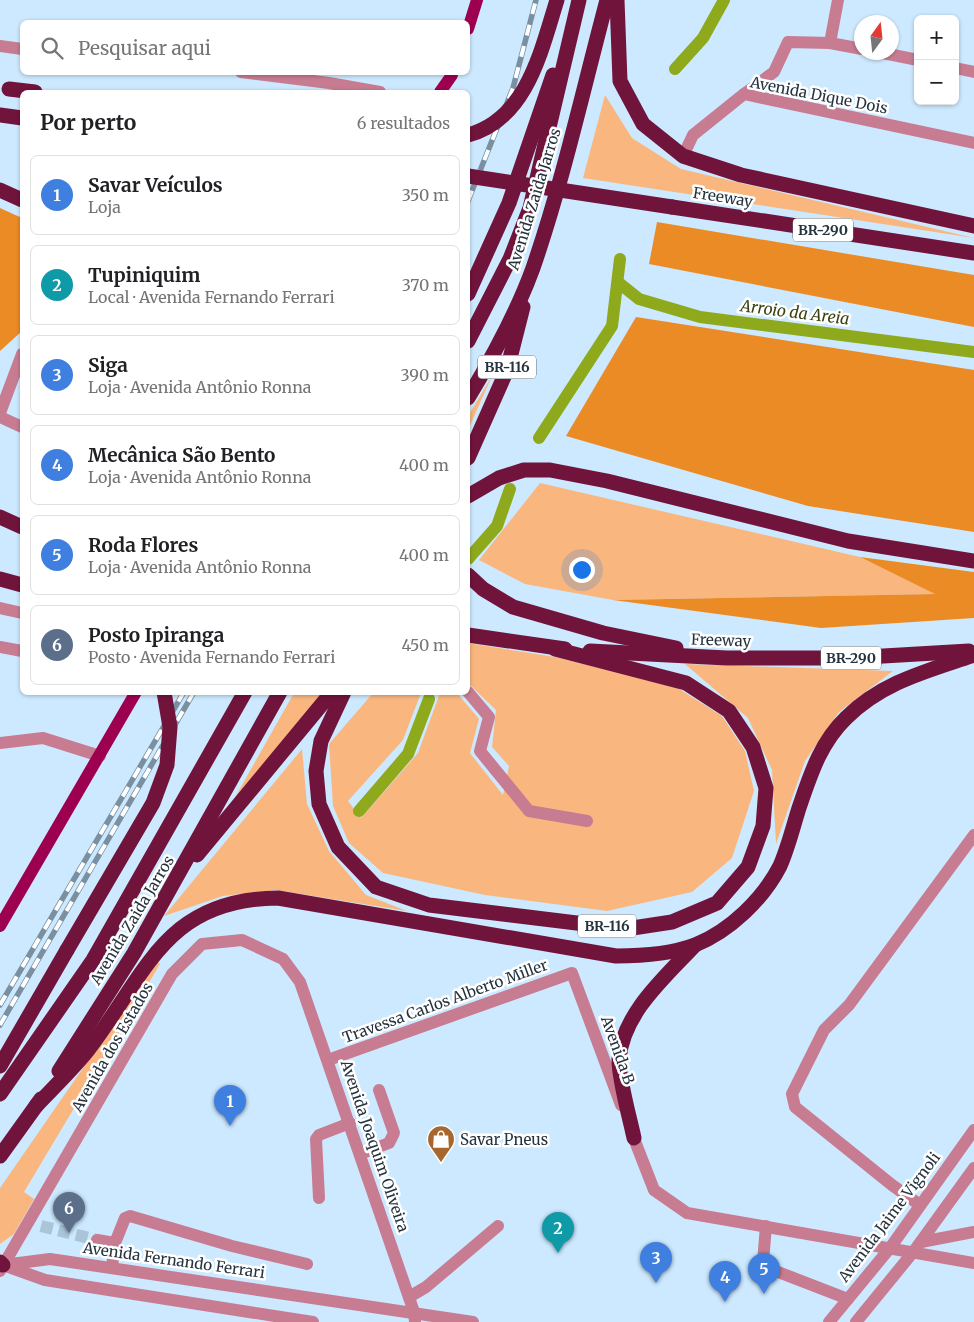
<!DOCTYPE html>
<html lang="pt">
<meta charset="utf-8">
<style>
:root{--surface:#fff;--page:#f6f6f6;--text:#202124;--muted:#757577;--line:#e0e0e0;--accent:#ea580c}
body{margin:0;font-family:Merriweather,serif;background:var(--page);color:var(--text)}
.controls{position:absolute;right:15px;top:15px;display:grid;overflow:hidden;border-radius:8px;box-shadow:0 1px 4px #0004}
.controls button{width:45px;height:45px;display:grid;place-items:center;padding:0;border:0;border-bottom:1px solid var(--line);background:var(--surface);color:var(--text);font:25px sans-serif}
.compass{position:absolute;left:854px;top:15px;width:45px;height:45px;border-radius:50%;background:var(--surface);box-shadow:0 1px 4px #0004;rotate:15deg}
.you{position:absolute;left:581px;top:569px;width:18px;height:18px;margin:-12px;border:4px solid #fff;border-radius:50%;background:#1a73e8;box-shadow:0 0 0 8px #1a73e833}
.badge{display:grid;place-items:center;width:32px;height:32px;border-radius:50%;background:var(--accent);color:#fff;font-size:16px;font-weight:700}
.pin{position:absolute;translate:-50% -41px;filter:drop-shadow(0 1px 2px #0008)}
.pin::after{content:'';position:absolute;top:26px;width:18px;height:15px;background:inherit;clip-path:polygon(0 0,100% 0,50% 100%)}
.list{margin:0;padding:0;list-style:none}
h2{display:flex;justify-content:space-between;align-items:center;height:65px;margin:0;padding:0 20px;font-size:21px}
h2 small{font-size:16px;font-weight:400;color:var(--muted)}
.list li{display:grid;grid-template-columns:32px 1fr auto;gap:15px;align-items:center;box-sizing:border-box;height:80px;margin:0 10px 10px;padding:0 10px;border:1px solid var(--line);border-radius:8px}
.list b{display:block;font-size:19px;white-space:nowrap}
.list p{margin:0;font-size:16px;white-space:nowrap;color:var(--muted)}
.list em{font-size:16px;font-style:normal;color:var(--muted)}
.icon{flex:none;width:28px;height:28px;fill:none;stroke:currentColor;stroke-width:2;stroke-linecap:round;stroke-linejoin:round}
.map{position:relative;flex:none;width:974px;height:1322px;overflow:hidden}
.search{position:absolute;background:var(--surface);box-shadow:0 1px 4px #0004;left:20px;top:20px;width:450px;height:55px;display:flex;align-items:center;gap:12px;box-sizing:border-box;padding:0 18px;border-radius:8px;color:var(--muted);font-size:19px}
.panel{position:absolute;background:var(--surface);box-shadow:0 1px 4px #0004;left:20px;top:90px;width:450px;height:605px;border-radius:8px}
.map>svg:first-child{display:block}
</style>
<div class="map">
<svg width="974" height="1322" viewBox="0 0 974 1322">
<rect width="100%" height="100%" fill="#cce9ff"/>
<g fill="#f9b77f">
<polygon points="605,95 632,138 681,169 974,238 583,178"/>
<polygon points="492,376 468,430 468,416"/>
<polygon points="540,483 860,557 936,594 613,600 525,584 479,560"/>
<polygon points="468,643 555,657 676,687 722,716 745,751 754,791 732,858 692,892 607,911 485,895 383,873 349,843 333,806 329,744 373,693 421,693 403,740 348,801 361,818 418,753 440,693 457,693 479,719 470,753 503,795 509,766 492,747 496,710 468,683"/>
<polygon points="685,664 893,671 839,712 805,761 776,844 772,770 748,718"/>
<polygon points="294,693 325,693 229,808"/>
<polygon points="302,749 307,804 329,851 366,895 407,911 276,890 223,896 164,916"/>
<polygon points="157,961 160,964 24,1192 34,1199 14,1234 0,1244 0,1188"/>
</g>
<g fill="#eb8b25">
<polygon points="0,208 22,218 22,331 0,351"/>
<polygon points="657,222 974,275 974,327 649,264"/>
<polygon points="636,317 974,370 974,532 808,506 566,436"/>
<polygon points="860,557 974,572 974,618 821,628 613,600 935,594"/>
</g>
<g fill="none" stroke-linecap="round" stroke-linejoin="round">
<g stroke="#8ea91c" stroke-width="12">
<polyline points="675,69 703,38 724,0"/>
<polyline points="619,283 639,299 700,317 974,352"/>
<polyline points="539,438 612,326 620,259"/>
<polyline points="468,559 497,526 510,489"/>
<polyline points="359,811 408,754 429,699"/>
</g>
<polyline stroke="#abc5d8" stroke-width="12" stroke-dasharray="12 6" stroke-linecap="butt" points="41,1226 97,1240"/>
<g stroke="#c77c92" stroke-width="12">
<polyline points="830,43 838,0"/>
<polyline points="0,46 22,49"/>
<polyline points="878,52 918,60"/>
<polyline points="955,68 974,72"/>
<polyline points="241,72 329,83 380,92"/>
<polyline points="744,94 774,72 788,42 830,43 862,49"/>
<polyline points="683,156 693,135 744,94 974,143"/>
<polyline points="0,413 22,354"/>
<polyline points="0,417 22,427"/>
<polyline points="0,608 22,613"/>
<polyline points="0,647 22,651"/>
<polyline points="468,692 489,717 480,751 529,811 587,821"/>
<polyline points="0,743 43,738 100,756"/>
<polyline points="328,1060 572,973 621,1105"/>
<polyline points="631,1131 654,1190 687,1213 974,1263"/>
<polyline points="360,1154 389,1143 394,1133 379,1090"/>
<polyline points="319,1198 316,1139 319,1135 350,1123"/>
<polyline points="920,1205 892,1185 795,1107 792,1094 824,1030 849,1005 974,835"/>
<polyline points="766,1226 763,1262 765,1267 848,1299"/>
<polyline points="97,1240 115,1243 112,1267"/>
<polyline points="921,1242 974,1232"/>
<polyline points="115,1243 125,1218 130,1216 232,1246 307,1264"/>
<polyline points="3,1265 50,1259 473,1322"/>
<polyline points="6,1266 45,1280 313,1322"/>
<polyline points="0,1271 172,974 202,944 242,940 283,959 300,982 414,1312 415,1322"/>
<polyline points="409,1297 426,1287 498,1226"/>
<polyline points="829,1322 890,1248 974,1130"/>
<polyline points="856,1322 914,1251 974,1168"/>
</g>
<g stroke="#9e0050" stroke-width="12">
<polyline points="468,29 477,0"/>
<polyline points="440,92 452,75"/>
<polyline points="0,926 136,692"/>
</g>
<g stroke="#71143c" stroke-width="15">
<polyline points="617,0 620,81 643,124 683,156 741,175 974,226"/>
<polyline points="9,89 35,92"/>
<polyline points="0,115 22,118"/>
<polyline points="0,190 22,200"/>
<polyline points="672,207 974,253"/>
<polyline points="468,294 509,203 553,75"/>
<polyline points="468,341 510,259 530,208 579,0"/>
<path d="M 468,398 C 492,358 517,312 533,268 C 563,181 583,90 607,0"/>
<polyline points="468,458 507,370 523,307"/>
<polyline points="468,496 499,478 524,470 550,470 607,481 848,541 974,561"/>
<polyline points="0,517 22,527"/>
<polyline points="468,575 483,589 513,607 603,633 676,648"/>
<polyline points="0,579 22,585"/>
<polyline points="468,635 565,649"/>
<polyline points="590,651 727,658 849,658 969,651"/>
<polyline points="344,692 321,741 316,771 319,804 338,847 376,887 429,905 626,929 672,922 717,903 748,867 763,826 766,788 753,747 729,711 686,683 555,649"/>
<polyline points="197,855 332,692"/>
<polyline points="0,1066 67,950"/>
<polyline points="59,1071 134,953 280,692"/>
<polyline points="0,1094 93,960 245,692"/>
<path d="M 36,1106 C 53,1088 72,1070 88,1050 C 147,973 165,899 278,898 L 616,956 C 641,956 671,954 695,945 C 730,931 763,899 780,866 C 788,848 793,827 799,808 C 810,776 820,743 846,718 C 882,682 927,671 974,655"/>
<path d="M 634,1138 C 630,1119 618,1076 619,1059 C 623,1013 665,977 695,945"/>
<polyline points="0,1156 41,1099"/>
<polyline points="0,1262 3,1265"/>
</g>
<g stroke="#7a90a1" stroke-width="5.5">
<g id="rail">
<polyline points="468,201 513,88 536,0"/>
<polyline points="0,1005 184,692"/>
<polyline points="0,1025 194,692"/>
</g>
</g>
<use href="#rail" stroke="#fff" stroke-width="4" stroke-dasharray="11" stroke-linecap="butt"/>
<g stroke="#71143c" stroke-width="15">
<path d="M 468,135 C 527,119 541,51 557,0"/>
<polyline points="468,176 672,207"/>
<polyline points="67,950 153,803 167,765 170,727 164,692"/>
</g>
</g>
<defs>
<g id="shop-pin" transform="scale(1.4375)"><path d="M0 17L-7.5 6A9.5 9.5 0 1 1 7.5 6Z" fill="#a6682d" stroke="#fff"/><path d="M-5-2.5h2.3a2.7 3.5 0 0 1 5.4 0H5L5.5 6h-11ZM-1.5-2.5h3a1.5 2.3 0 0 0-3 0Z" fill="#fff"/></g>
</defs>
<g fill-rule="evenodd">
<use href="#shop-pin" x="441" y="1139"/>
</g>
<g text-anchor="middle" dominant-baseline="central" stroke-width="5" stroke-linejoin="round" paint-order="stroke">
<g fill="#fff" stroke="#667078" stroke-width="1">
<rect x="793" y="218.5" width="60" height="23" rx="4"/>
<rect x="478" y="355.5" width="58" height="23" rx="4"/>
<rect x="821" y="646.5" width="60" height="23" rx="4"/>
<rect x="578" y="914.5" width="58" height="23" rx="4"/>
</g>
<g font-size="14" font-weight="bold" fill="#25333e">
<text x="823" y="230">BR-290</text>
<text x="507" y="367">BR-116</text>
<text x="851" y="658">BR-290</text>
<text x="607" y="926">BR-116</text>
</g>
<g font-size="15" fill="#25333e" stroke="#fff">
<text transform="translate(819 95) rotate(11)">Avenida Dique Dois</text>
<text transform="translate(723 197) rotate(9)">Freeway</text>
<text transform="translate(534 199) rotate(-73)">Avenida Zaida Jarros</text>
<text transform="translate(721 640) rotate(2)">Freeway</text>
<text transform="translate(132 920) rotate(-59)">Avenida Zaida Jarros</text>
<text transform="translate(445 1001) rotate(-20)">Travessa Carlos Alberto Miller</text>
<text transform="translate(112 1047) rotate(-60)">Avenida dos Estados</text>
<text transform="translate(618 1050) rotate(70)">Avenida B</text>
<text transform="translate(375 1146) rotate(71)">Avenida Joaquim Oliveira</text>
<text transform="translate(889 1217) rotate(-53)">Avenida Jaime Vignoli</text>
<text transform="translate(174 1260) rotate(8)">Avenida Fernando Ferrari</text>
</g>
<g font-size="15" fill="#25333e" stroke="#fff" text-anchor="start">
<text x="460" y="1139">Savar Pneus</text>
</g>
<g font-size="16" font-style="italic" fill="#38430f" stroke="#fff">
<text transform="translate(795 312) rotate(7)">Arroio da Areia</text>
</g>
</g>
</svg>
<div class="controls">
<button>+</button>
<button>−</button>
</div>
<svg class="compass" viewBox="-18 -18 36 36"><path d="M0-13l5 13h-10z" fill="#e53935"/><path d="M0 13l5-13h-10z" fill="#757577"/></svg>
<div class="you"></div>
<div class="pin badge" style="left:230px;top:1126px;background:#3f7fe0">1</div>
<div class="pin badge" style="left:558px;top:1253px;background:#0f9aa8">2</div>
<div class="pin badge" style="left:656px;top:1283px;background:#3f7fe0">3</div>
<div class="pin badge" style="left:725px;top:1302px;background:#3f7fe0">4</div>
<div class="pin badge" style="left:764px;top:1294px;background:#3f7fe0">5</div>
<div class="pin badge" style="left:69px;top:1233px;background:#5c6f8a">6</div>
<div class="search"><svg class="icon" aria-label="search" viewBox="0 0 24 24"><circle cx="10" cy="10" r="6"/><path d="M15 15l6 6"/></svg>Pesquisar aqui</div>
<section class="panel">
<h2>Por perto<small>6 resultados</small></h2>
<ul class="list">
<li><span class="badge" style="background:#3f7fe0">1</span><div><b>Savar Veículos</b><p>Loja</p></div><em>350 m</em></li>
<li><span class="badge" style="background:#0f9aa8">2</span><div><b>Tupiniquim</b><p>Local · Avenida Fernando Ferrari</p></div><em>370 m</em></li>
<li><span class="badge" style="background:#3f7fe0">3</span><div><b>Siga</b><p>Loja · Avenida Antônio Ronna</p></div><em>390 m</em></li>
<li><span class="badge" style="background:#3f7fe0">4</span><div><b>Mecânica São Bento</b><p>Loja · Avenida Antônio Ronna</p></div><em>400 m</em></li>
<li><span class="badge" style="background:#3f7fe0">5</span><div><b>Roda Flores</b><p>Loja · Avenida Antônio Ronna</p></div><em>400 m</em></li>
<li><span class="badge" style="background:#5c6f8a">6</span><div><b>Posto Ipiranga</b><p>Posto · Avenida Fernando Ferrari</p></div><em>450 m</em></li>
</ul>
</section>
</div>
